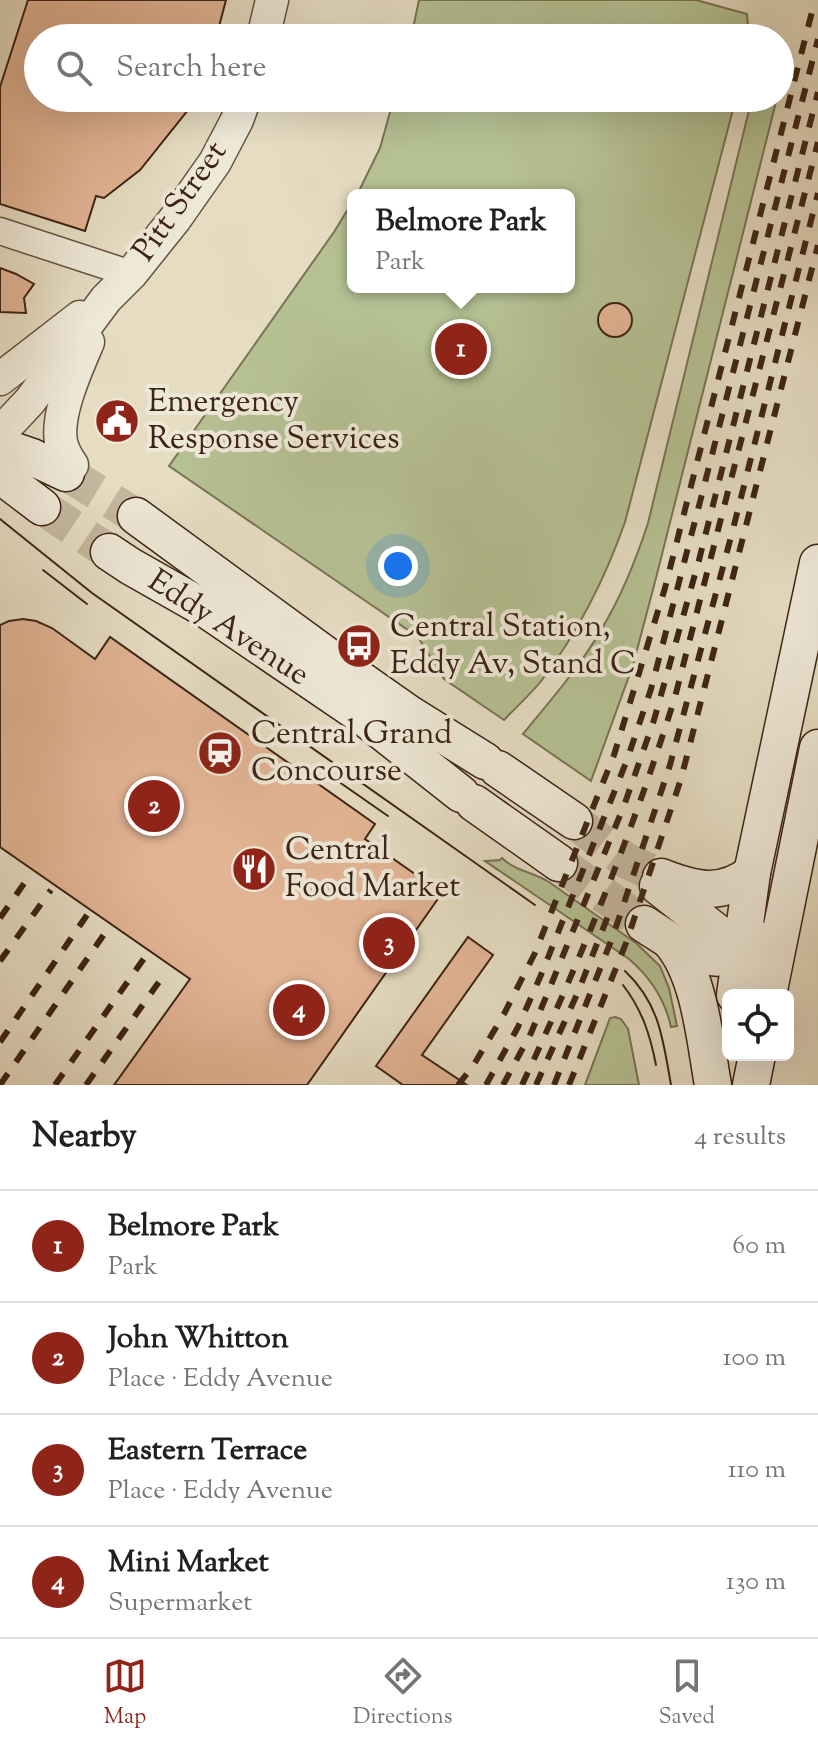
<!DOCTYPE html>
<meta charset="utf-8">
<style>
:root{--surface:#fff;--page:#f6f6f6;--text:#202124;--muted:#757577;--line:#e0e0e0;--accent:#8f2418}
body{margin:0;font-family:"Sorts Mill Goudy",serif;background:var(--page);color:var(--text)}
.controls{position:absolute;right:24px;bottom:24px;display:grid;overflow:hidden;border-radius:12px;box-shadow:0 8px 32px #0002}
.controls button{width:72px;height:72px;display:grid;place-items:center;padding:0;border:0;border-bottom:2px solid var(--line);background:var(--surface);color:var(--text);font:40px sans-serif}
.you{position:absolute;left:398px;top:566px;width:28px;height:28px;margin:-20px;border:6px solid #fff;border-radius:50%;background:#1a73e8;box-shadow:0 0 0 12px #1a73e833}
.badge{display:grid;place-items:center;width:52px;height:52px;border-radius:50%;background:var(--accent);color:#fff;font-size:26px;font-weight:700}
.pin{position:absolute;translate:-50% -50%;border:4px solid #fff;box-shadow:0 2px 8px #0006}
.popup{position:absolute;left:347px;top:189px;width:228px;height:104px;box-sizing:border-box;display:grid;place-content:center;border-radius:12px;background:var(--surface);filter:drop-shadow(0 2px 6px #0005);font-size:26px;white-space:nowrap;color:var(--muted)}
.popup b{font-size:30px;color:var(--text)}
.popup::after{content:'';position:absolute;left:50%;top:100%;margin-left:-16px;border:16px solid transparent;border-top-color:var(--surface)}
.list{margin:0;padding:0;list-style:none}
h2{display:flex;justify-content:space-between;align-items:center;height:104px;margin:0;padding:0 32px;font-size:34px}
h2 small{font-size:26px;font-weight:400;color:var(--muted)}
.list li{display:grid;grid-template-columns:52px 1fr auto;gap:24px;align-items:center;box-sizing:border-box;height:112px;padding:0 32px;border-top:2px solid var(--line)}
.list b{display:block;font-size:30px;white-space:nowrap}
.list p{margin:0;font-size:26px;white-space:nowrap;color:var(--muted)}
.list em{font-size:26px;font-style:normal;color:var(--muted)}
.icon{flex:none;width:44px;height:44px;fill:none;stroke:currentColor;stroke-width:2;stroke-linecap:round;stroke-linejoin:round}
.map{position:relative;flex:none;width:818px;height:1085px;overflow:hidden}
.search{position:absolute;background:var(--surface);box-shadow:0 8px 32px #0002;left:24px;right:24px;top:24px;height:88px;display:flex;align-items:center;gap:20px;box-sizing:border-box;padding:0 28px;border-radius:44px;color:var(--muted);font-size:30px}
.sheet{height:552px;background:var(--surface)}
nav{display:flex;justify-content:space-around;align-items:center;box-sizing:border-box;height:112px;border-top:2px solid var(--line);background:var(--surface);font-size:22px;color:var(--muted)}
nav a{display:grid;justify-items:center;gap:4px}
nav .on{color:var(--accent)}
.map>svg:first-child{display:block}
</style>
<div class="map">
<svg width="818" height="1085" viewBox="0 0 818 1085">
<rect width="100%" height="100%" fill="#e5dcc2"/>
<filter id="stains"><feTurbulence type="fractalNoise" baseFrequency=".0025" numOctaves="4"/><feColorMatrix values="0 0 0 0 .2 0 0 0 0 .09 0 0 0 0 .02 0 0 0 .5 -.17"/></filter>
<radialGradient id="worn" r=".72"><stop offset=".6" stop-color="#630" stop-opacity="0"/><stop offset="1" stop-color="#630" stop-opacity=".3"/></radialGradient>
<g fill="#b5c093" stroke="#797254" stroke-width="2">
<polygon points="419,0 696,0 747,14 749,38 411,38"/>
<path d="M 394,98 L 736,98 L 625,522 C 605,579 578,632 542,680 C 531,694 516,707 504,720 L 444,679 L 418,637 L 169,466 L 334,232 L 353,201 L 353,287 L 569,287 L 569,195 L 357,195 L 380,148 Z"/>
<path d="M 752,98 L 777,98 L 656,578 L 633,665 L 591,781 L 523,734 C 550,701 579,668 601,630 C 621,597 636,560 648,523 Z"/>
<path d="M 502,858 C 515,871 533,872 549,882 L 636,943 L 660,966 L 669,988 L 677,1026 L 671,1027 C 665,1000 650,977 629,959 L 485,861 L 500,860 Z"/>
<polygon points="615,1017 621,1019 628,1029 639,1085 585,1085 610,1018"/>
</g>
<g fill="#e2b494" stroke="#3d2315" stroke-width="2">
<polygon points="28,0 226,0 216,38 38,38 38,98 182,98 192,105 140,170 104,198 96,196 85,231 0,204 0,87"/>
<polygon points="0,268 16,274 34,284 24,298 26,313 0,312"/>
<circle cx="615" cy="320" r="17"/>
<polygon points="23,619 36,621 52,628 95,659 110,637 375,824 365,839 442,893 307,1085 114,1085 190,979 0,847 0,625 9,621"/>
<polygon points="468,937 493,955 422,1055 467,1085 403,1085 376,1066"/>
</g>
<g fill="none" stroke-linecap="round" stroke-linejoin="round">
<polyline stroke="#c3b79f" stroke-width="26" stroke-dasharray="26 13" stroke-linecap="butt" points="72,465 90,487"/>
<g stroke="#c3b79f" stroke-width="36" stroke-dasharray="36 18" stroke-linecap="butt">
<polyline points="66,473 136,516"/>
<polyline points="42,507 109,552"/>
<polyline points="574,821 625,860 661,877"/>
<polyline points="559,863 644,924"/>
</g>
<g stroke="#675140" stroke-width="29">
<polyline id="minor" points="0,231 131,274"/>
</g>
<g stroke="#675140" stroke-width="35">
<g id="tertiary">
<polyline points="263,38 272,0"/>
<polyline points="0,379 80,317"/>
<polyline points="0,433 30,401 106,299 131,274 175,219 215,162 237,120 245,98"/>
<path d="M 72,465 C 67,458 63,451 61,442 C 56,413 77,368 88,342"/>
</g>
</g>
<g stroke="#3d2315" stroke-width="39">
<g id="secondary">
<polyline points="0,446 32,457 66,473"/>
<polyline points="0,475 42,507"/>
<polyline points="136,516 341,666 408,713 485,761"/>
<polyline points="109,552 130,566 204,608 361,715 461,794"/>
<polyline points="498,769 574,821"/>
<polyline points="474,803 559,863"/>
<path d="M 661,877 C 694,890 722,897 752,873"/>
<polyline points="658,886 724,938 753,964"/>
<path d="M 644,924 C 682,948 716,977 758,940"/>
<path d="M 670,941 C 700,975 705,1041 713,1085"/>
<polyline points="735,995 752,873 818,563"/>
<polyline points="768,995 818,748"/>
<polyline points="751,1085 757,1055"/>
</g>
</g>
<use href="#minor" stroke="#eee8d7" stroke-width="26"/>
<use href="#tertiary" stroke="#eee8d7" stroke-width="32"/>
<use href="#secondary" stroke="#eee8d7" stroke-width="36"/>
<g stroke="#3d2315" stroke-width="2">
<polyline points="0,519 92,593 535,905"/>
<polyline points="43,570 87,604"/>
<polyline points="319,768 388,816"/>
<path d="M 625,971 C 660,1004 663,1040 671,1085"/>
<path d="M 623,985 C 642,1010 650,1034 656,1065"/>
</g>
<g stroke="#3d2315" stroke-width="6" stroke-dasharray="14 14" stroke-linecap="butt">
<polyline points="0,918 30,875"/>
<polyline points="0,961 51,890"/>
<polyline points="0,1042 87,915"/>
<polyline points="0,1085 107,930"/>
<polyline points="55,1085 145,957"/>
<polyline points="86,1085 166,972"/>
<polyline points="458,1085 473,1066 504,1014 535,953 614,755 665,588 815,0"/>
<polyline points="486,1085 518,1027 541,975 627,760 651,689 701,498 818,39"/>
<polyline points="503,1085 531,1033 553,980 625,803 654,720 699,560 818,92"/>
<path d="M 522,1085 C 581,959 634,829 675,697 L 818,142"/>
<polyline points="536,1085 578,992 608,916"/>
<polyline points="554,1085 613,936 670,765 732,533 818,193"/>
<polyline points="569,1085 626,943 681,779 818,245"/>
</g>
</g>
<defs>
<g id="civic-disc" transform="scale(2.3)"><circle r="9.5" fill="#8f2418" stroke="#eee8d7"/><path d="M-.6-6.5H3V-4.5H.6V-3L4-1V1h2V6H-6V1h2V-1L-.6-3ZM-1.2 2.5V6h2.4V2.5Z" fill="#fff"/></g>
<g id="bus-disc" transform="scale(2.3)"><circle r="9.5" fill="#8f2418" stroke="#eee8d7"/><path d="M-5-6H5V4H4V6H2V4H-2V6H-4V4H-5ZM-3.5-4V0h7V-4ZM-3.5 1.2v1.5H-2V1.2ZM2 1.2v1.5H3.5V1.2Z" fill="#fff"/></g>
<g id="station-disc" transform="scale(2.3)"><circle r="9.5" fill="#8f2418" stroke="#eee8d7"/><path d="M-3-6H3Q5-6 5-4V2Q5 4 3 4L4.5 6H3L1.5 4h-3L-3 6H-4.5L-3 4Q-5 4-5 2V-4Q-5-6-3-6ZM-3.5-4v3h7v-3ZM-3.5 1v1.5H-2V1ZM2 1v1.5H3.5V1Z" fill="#fff"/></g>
<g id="restaurant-disc" transform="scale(2.3)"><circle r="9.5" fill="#8f2418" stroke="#eee8d7"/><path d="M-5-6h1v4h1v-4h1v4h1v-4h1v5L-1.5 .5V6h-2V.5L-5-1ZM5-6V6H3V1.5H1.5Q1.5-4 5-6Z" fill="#fff"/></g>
</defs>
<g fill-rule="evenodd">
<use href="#civic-disc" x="117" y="421"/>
<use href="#bus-disc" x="359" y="646"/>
<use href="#station-disc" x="220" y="753"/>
<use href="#restaurant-disc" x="254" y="869"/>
</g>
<g text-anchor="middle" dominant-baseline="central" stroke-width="8" stroke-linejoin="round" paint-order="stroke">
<g font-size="32" fill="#3d2315" stroke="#eee8d7">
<text transform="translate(181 202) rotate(-55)">Pitt Street</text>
<text transform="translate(228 629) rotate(33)">Eddy Avenue</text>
</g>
<g font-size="32" fill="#3d2315" stroke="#eee8d7" text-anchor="start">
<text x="148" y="403">Emergency<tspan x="148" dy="37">Response Services</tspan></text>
<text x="390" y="628">Central Station,<tspan x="390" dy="37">Eddy Av, Stand C</tspan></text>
<text x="251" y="735">Central Grand<tspan x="251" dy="37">Concourse</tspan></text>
<text x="285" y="851">Central<tspan x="285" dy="37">Food Market</tspan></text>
</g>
</g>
<rect width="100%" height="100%" filter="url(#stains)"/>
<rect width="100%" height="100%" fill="url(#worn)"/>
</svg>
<div class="controls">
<button><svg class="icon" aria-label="locate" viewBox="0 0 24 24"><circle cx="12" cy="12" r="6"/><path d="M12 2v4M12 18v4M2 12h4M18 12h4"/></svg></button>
</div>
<div class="you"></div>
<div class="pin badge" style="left:461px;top:349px">1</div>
<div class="popup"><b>Belmore Park</b>Park</div>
<div class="pin badge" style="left:154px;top:806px">2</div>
<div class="pin badge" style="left:389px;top:943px">3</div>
<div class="pin badge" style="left:299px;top:1010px">4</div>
<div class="search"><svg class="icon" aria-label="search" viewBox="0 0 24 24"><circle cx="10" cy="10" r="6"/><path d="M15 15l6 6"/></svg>Search here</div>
</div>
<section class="sheet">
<h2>Nearby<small>4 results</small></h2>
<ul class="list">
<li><span class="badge">1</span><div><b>Belmore Park</b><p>Park</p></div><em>60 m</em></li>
<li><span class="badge">2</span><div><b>John Whitton</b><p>Place · Eddy Avenue</p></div><em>100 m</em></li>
<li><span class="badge">3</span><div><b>Eastern Terrace</b><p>Place · Eddy Avenue</p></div><em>110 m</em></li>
<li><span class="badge">4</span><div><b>Mini Market</b><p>Supermarket</p></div><em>130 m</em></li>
</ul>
</section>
<nav>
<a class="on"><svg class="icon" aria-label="map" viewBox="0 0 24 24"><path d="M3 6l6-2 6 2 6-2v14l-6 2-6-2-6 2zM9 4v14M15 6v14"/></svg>Map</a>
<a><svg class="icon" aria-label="directions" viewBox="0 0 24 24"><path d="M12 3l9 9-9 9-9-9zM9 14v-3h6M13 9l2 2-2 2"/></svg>Directions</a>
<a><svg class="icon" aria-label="saved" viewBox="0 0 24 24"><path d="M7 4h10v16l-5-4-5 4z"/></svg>Saved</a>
</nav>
